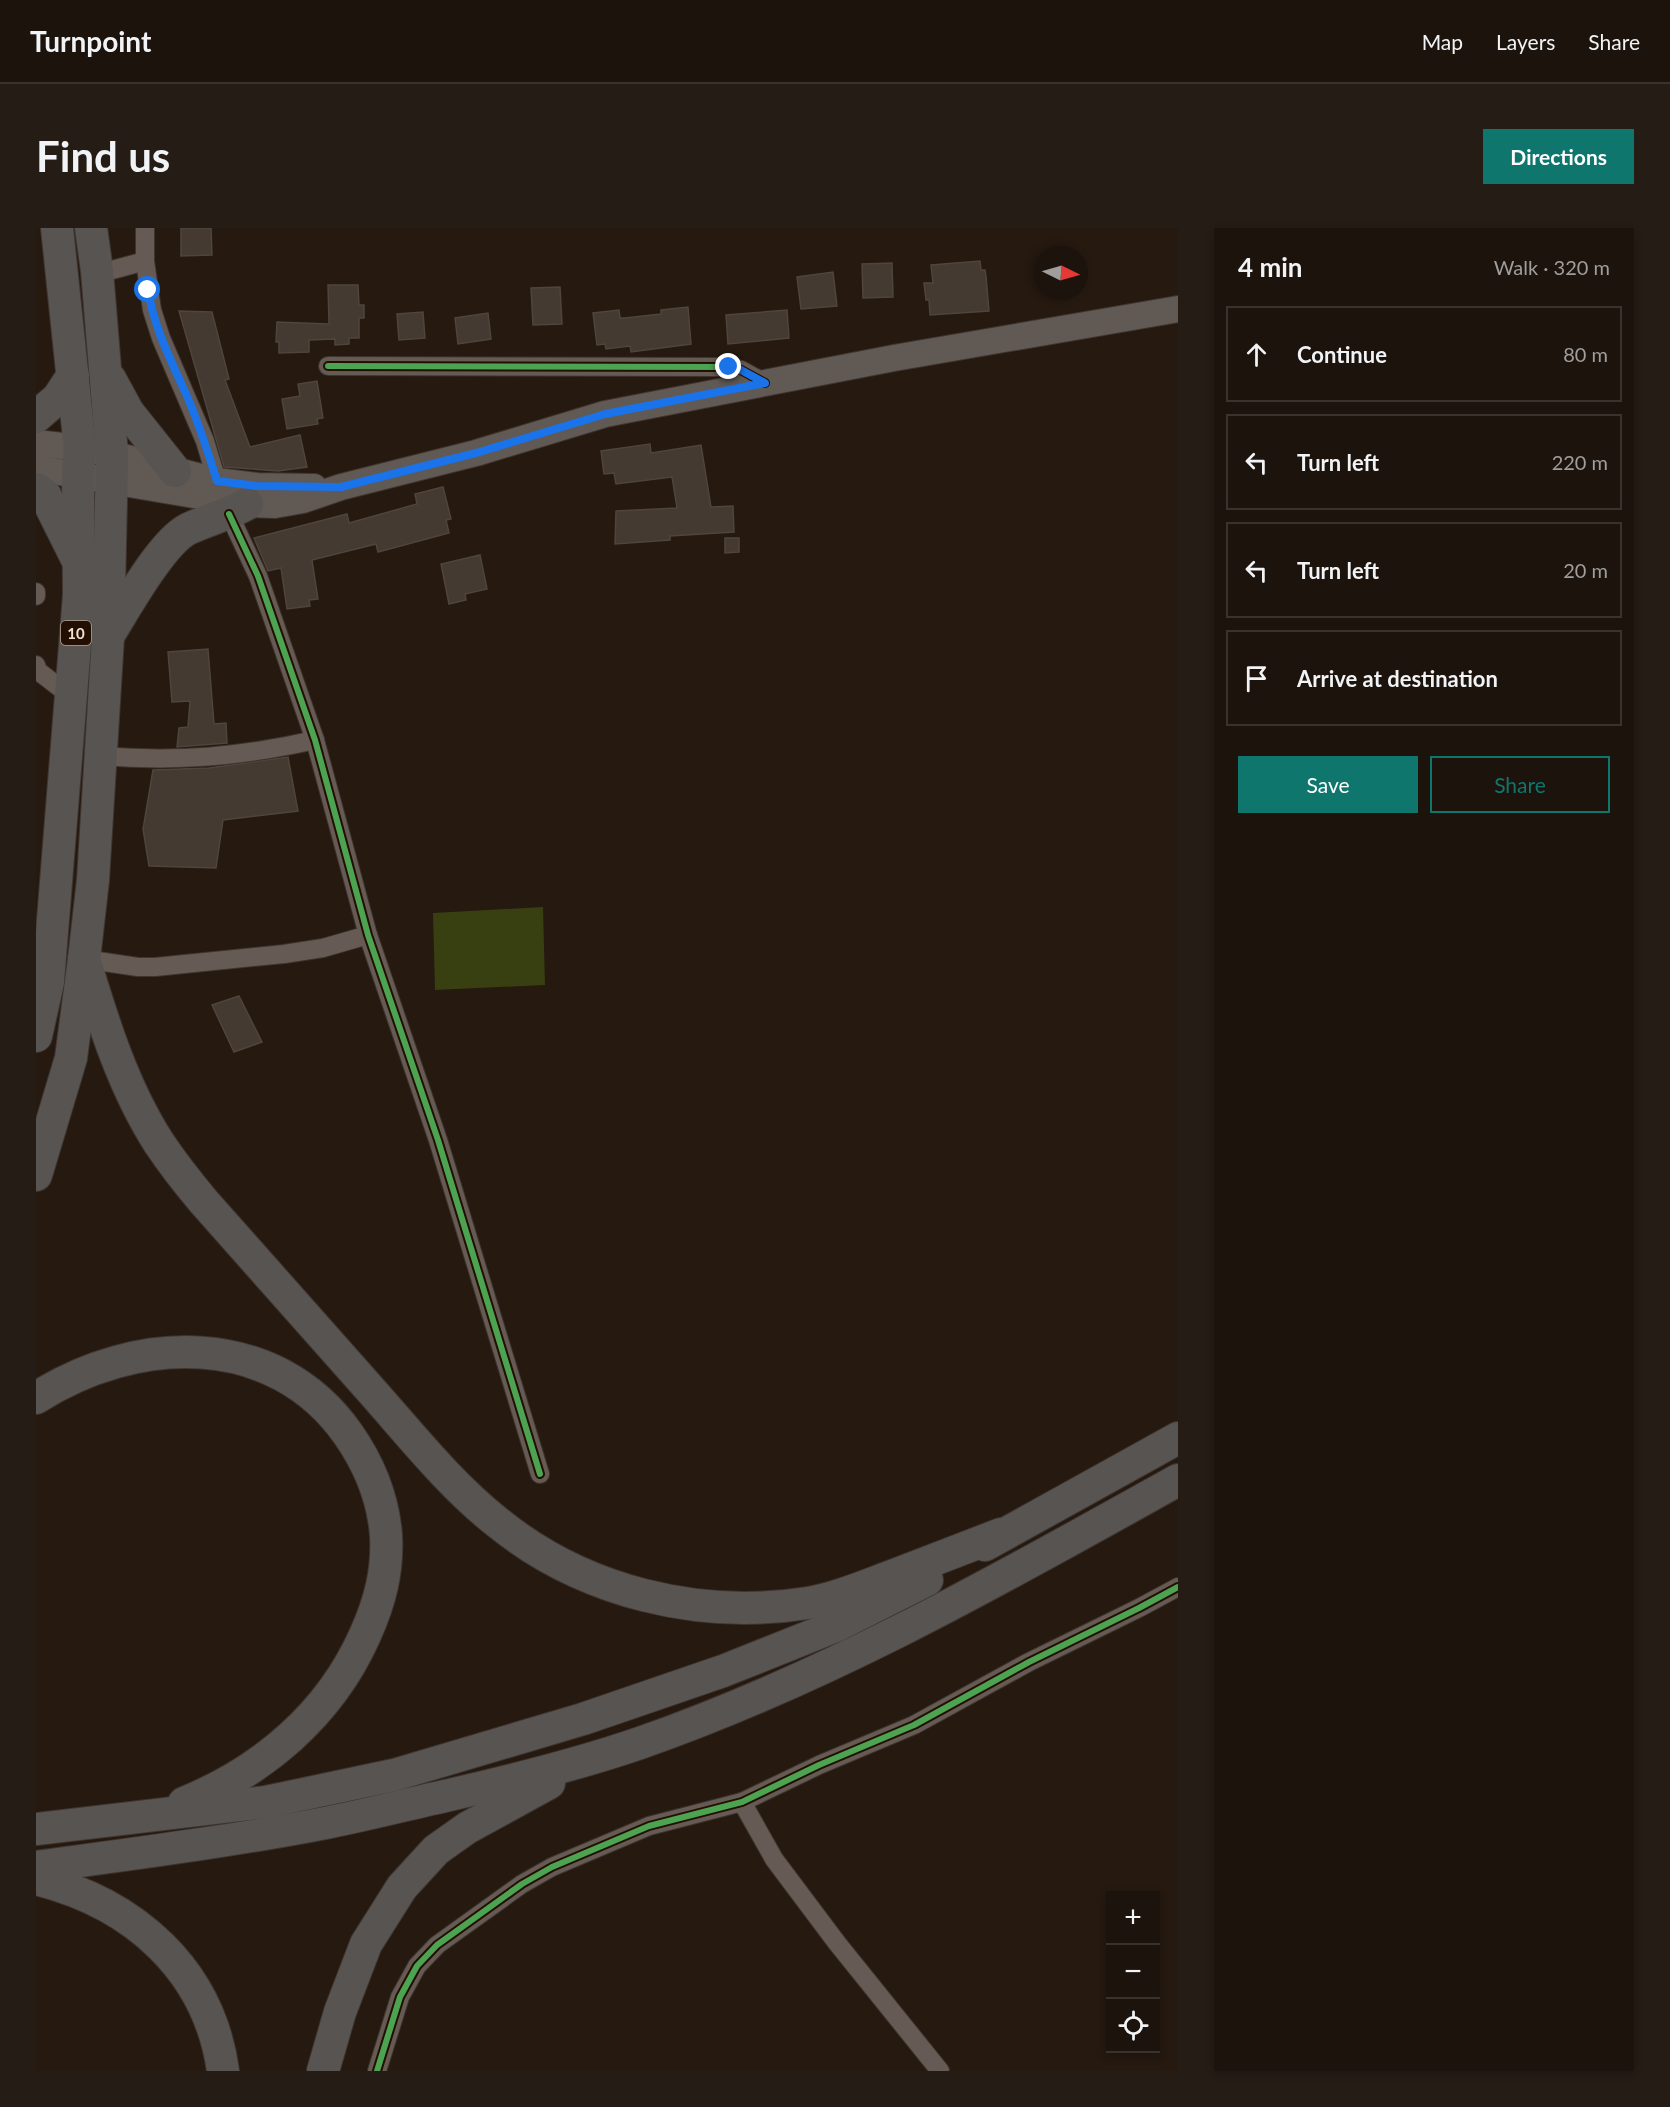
<!DOCTYPE html>
<meta charset="utf-8">
<style>
:root{--surface:#1c130c;--page:#251c15;--text:#f1f3f6;--muted:#a09e9d;--line:#3a322d;--accent:#0f766e}
body{margin:0;font-family:Lato,sans-serif;background:var(--page);color:var(--text)}
.controls{position:absolute;right:18px;bottom:18px;display:grid;overflow:hidden;border-radius:0px;box-shadow:0 3px 9px #0003}
.controls button{width:54px;height:54px;display:grid;place-items:center;padding:0;border:0;border-bottom:2px solid var(--line);background:var(--surface);color:var(--text);font:30px sans-serif}
.compass{position:absolute;left:998px;top:18px;width:54px;height:54px;border-radius:50%;background:var(--surface);box-shadow:0 3px 9px #0003;rotate:95deg}
.stop{position:absolute;width:18px;height:18px;margin:-14px;border:4px solid #1a73e8;border-radius:50%;background:#fff}
.stop.end{background:#1a73e8;border-color:#fff;box-shadow:0 2px 6px #0008}
.list{margin:0;padding:0;list-style:none}
h2{display:flex;justify-content:space-between;align-items:center;height:78px;margin:0;padding:0 24px;font-size:26px}
h2 small{font-size:20px;font-weight:400;color:var(--muted)}
.list li{display:grid;grid-template-columns:39px 1fr auto;gap:18px;align-items:center;box-sizing:border-box;height:96px;margin:0 12px 12px;padding:0 12px;border:2px solid var(--line);border-radius:0px}
.list b{display:block;font-size:22px;white-space:nowrap}
.list em{font-size:20px;font-style:normal;color:var(--muted)}
.actions{display:flex;gap:12px;padding:18px 24px}
.actions a{flex:1;padding:14px 0;border:2px solid var(--accent);border-radius:0px;text-align:center;font-size:21px;color:var(--accent)}
.actions .main{background:var(--accent);color:#fff}
.icon{flex:none;width:33px;height:33px;fill:none;stroke:currentColor;stroke-width:2;stroke-linecap:round;stroke-linejoin:round}
.map{position:relative;flex:none;width:1142px;height:1843px;overflow:hidden;border-radius:0px}
header{display:flex;align-items:center;gap:36px;box-sizing:border-box;height:84px;padding:0 30px;background:var(--surface);border-bottom:2px solid var(--line)}
header strong{font-size:28px}
nav{display:flex;gap:33px;margin-inline-start:auto;font-size:21px}
.intro{display:flex;align-items:center;justify-content:space-between;box-sizing:border-box;height:144px;padding:0 36px}
h1{margin:0;font-size:42px}
.button{padding:15px 27px;border-radius:0px;background:var(--accent);color:#fff;font-size:21px;font-weight:700}
main{display:flex;gap:36px;padding:0 36px}
aside{flex:1;background:var(--surface);border-radius:0px;box-shadow:0 3px 9px #0003}
.map>svg:first-child{display:block}
</style>
<header>
<strong>Turnpoint</strong>
<nav><a>Map</a><a>Layers</a><a>Share</a></nav>
</header>
<div class="intro"><h1>Find us</h1><a class="button">Directions</a></div>
<main>
<div class="map">
<svg width="1142" height="1843" viewBox="0 0 1142 1843">
<rect width="100%" height="100%" fill="#251910"/>
<polygon fill="#383f11" points="507,679 509,757 399,762 397,685"/>
<g fill="#443a31" stroke="#4e453c" stroke-width="1.5">
<polygon points="145,0 175,0 176,27 145,28"/>
<polygon points="944,33 945,42 949,42 950,48 953,83 894,87 893,72 890,72 888,55 897,55 895,37"/>
<polygon points="856,35 857,69 827,70 826,36"/>
<polygon points="797,44 801,78 765,81 761,49"/>
<polygon points="292,57 322,57 323,77 328,77 328,90 323,90 323,110 313,110 313,116 299,117 299,111 273,112 273,124 243,125 243,114 240,114 241,94 293,96"/>
<polygon points="524,59 526,96 497,97 495,60"/>
<polygon points="652,79 655,116 595,124 594,118 570,121 569,116 561,117 557,85 583,82 584,90 589,90 625,86 625,82"/>
<polygon points="751,82 753,110 692,116 690,87"/>
<polygon points="143,83 176,84 193,151 189,152 214,219 264,207 271,239 242,243 188,239"/>
<polygon points="387,84 389,110 363,112 361,86"/>
<polygon points="452,85 455,111 422,116 419,90"/>
<polygon points="281,153 287,190 281,191 282,196 251,201 246,171 264,168 262,156"/>
<polygon points="614,216 615,225 665,217 675,279 697,278 698,304 634,308 634,312 579,316 580,283 641,280 636,249 580,256 578,245 568,246 565,223"/>
<polygon points="407,259 415,291 410,292 413,305 342,324 340,316 276,332 282,371 273,372 274,378 251,381 245,340 232,343 218,310 311,286 313,295 381,276 379,266"/>
<polygon points="689,310 703,310 703,324 689,325"/>
<polygon points="444,327 451,361 429,366 430,372 413,376 405,336"/>
<polygon points="172,421 178,496 190,495 191,515 141,519 143,500 152,499 154,473 136,474 132,424"/>
<polygon points="252,529 262,583 187,592 180,640 113,638 107,601 117,542 173,540"/>
<polygon points="203,768 226,814 198,824 176,777"/>
</g>
<g fill="none" stroke-linecap="round" stroke-linejoin="round">
<g stroke="#3f352f" stroke-width="20">
<g id="street">
<polyline points="109,0 109,33 116,82 125,110 169,213 181,253"/>
<polyline points="61,43 76,42 109,33"/>
<polyline points="292,138 693,139 705,142 729,155"/>
<polyline points="193,286 222,348 279,512 332,707 402,912 504,1246"/>
<polyline points="0,364 0,368"/>
<polyline points="0,437 2,443 36,469"/>
<path d="M 64,528 C 141,534 204,529 279,512"/>
<polyline points="48,731 102,739 119,739 248,726 287,720 332,707"/>
<polyline points="706,1574 738,1631 801,1715 904,1843"/>
<polyline points="341,1843 364,1769 381,1738 401,1717 486,1656 516,1639 613,1598 706,1574 783,1537 878,1497 993,1434 1103,1380 1142,1359"/>
</g>
</g>
<g stroke="#3f352f" stroke-width="28">
<g id="secondary">
<polyline points="0,215 44,220 76,226 181,253 221,258 278,259"/>
<polyline points="0,240 211,276 239,277 267,272 305,259 440,225 569,186 858,130 1142,81"/>
</g>
</g>
<g stroke="#3f352f" stroke-width="34">
<g id="highway">
<polyline points="74,151 92,184 139,243"/>
<polyline points="0,189 22,170 37,147"/>
<polyline points="0,261 9,267 40,329"/>
<path d="M 72,408 C 89,381 125,315 152,301 C 171,292 192,287 211,276"/>
<path d="M 48,731 C 67,794 87,859 123,915 C 137,936 152,955 168,974 C 223,1036 278,1098 333,1160 C 374,1206 413,1256 461,1294 C 547,1364 663,1392 772,1375 C 801,1370 829,1358 856,1348 C 892,1334 929,1320 965,1306"/>
<polyline points="0,808 12,754 43,367 42,247 44,220 21,0"/>
<polyline points="0,947 35,830 48,731 57,652 72,409 76,226 61,43 55,0"/>
<path d="M 0,1170 C 100,1106 238,1101 312,1206 C 333,1236 347,1270 350,1307 C 352,1343 344,1374 329,1407 C 294,1486 227,1543 148,1575"/>
<polyline points="949,1317 1142,1210"/>
<polyline points="0,1601 230,1574 358,1547 547,1491 687,1443 800,1398 891,1352"/>
<path d="M 0,1639 C 95,1626 190,1614 284,1596 C 326,1588 368,1577 409,1568 C 475,1553 540,1537 604,1515 C 793,1449 968,1349 1142,1252"/>
<path d="M 0,1651 C 97,1675 173,1741 187,1843"/>
<polyline points="287,1843 304,1784 330,1716 366,1659 400,1622 431,1600 513,1555"/>
</g>
</g>
<use href="#street" stroke="#655b54" stroke-width="18"/>
<use href="#secondary" stroke="#605954" stroke-width="26"/>
<use href="#highway" stroke="#575452" stroke-width="32"/>
<g stroke="#230f01" stroke-width="10">
<g id="cycleway">
<polyline points="292,138 693,139 705,142 729,155"/>
<polyline points="193,286 222,348 279,512 332,707 402,912 504,1246"/>
<polyline points="341,1843 364,1769 381,1738 401,1717 486,1656 516,1639 613,1598 706,1574 783,1537 878,1497 993,1434 1103,1380 1142,1359"/>
</g>
</g>
<use href="#cycleway" stroke="#4ca352" stroke-width="6"/>
</g>
<g fill="none" stroke-linecap="round" stroke-linejoin="round">
<path stroke="#1a73e8" stroke-width="8" d="M 112,62 C 118,100 135,132 150,166 C 163,195 172,224 181,253 L 221,258 L 305,259 L 440,225 L 569,186 L 729,155 L 705,142 L 693,139"/>
</g>
<g text-anchor="middle" dominant-baseline="central" stroke-width="4.5" stroke-linejoin="round" paint-order="stroke">
<rect fill="#230f01" stroke="#b2a195" stroke-width="1.5" x="25" y="393" width="30" height="24" rx="4.5"/>
<g font-size="15" font-weight="bold" fill="#efdfd5">
<text x="40" y="405">10</text>
</g>
</g>
</svg>
<div class="controls">
<button>+</button>
<button>−</button>
<button><svg class="icon" aria-label="locate" viewBox="0 0 24 24"><circle cx="12" cy="12" r="6"/><path d="M12 2v4M12 18v4M2 12h4M18 12h4"/></svg></button>
</div>
<svg class="compass" viewBox="-18 -18 36 36"><path d="M0-13l5 13h-10z" fill="#e53935"/><path d="M0 13l5-13h-10z" fill="#a09e9d"/></svg>
<div class="stop" style="left:112px;top:62px"></div>
<div class="stop end" style="left:693px;top:139px"></div>
</div>
<aside>
<h2>4 min<small>Walk · 320 m</small></h2>
<ul class="list">
<li><svg class="icon" aria-label="ahead" viewBox="0 0 24 24"><path d="M12 20V5M6 11l6-6 6 6"/></svg><div><b>Continue</b></div><em>80 m</em></li>
<li><svg class="icon" aria-label="left" viewBox="0 0 24 24"><path d="M17 20v-9H6M10 6l-5 5 5 5"/></svg><div><b>Turn left</b></div><em>220 m</em></li>
<li><svg class="icon" aria-label="left" viewBox="0 0 24 24"><path d="M17 20v-9H6M10 6l-5 5 5 5"/></svg><div><b>Turn left</b></div><em>20 m</em></li>
<li><svg class="icon" aria-label="arrive" viewBox="0 0 24 24"><path d="M6 21V4h12l-3 4 3 4H6"/></svg><div><b>Arrive at destination</b></div></li>
</ul>
<div class="actions"><a class="main">Save</a><a>Share</a></div>
</aside>
</main>
